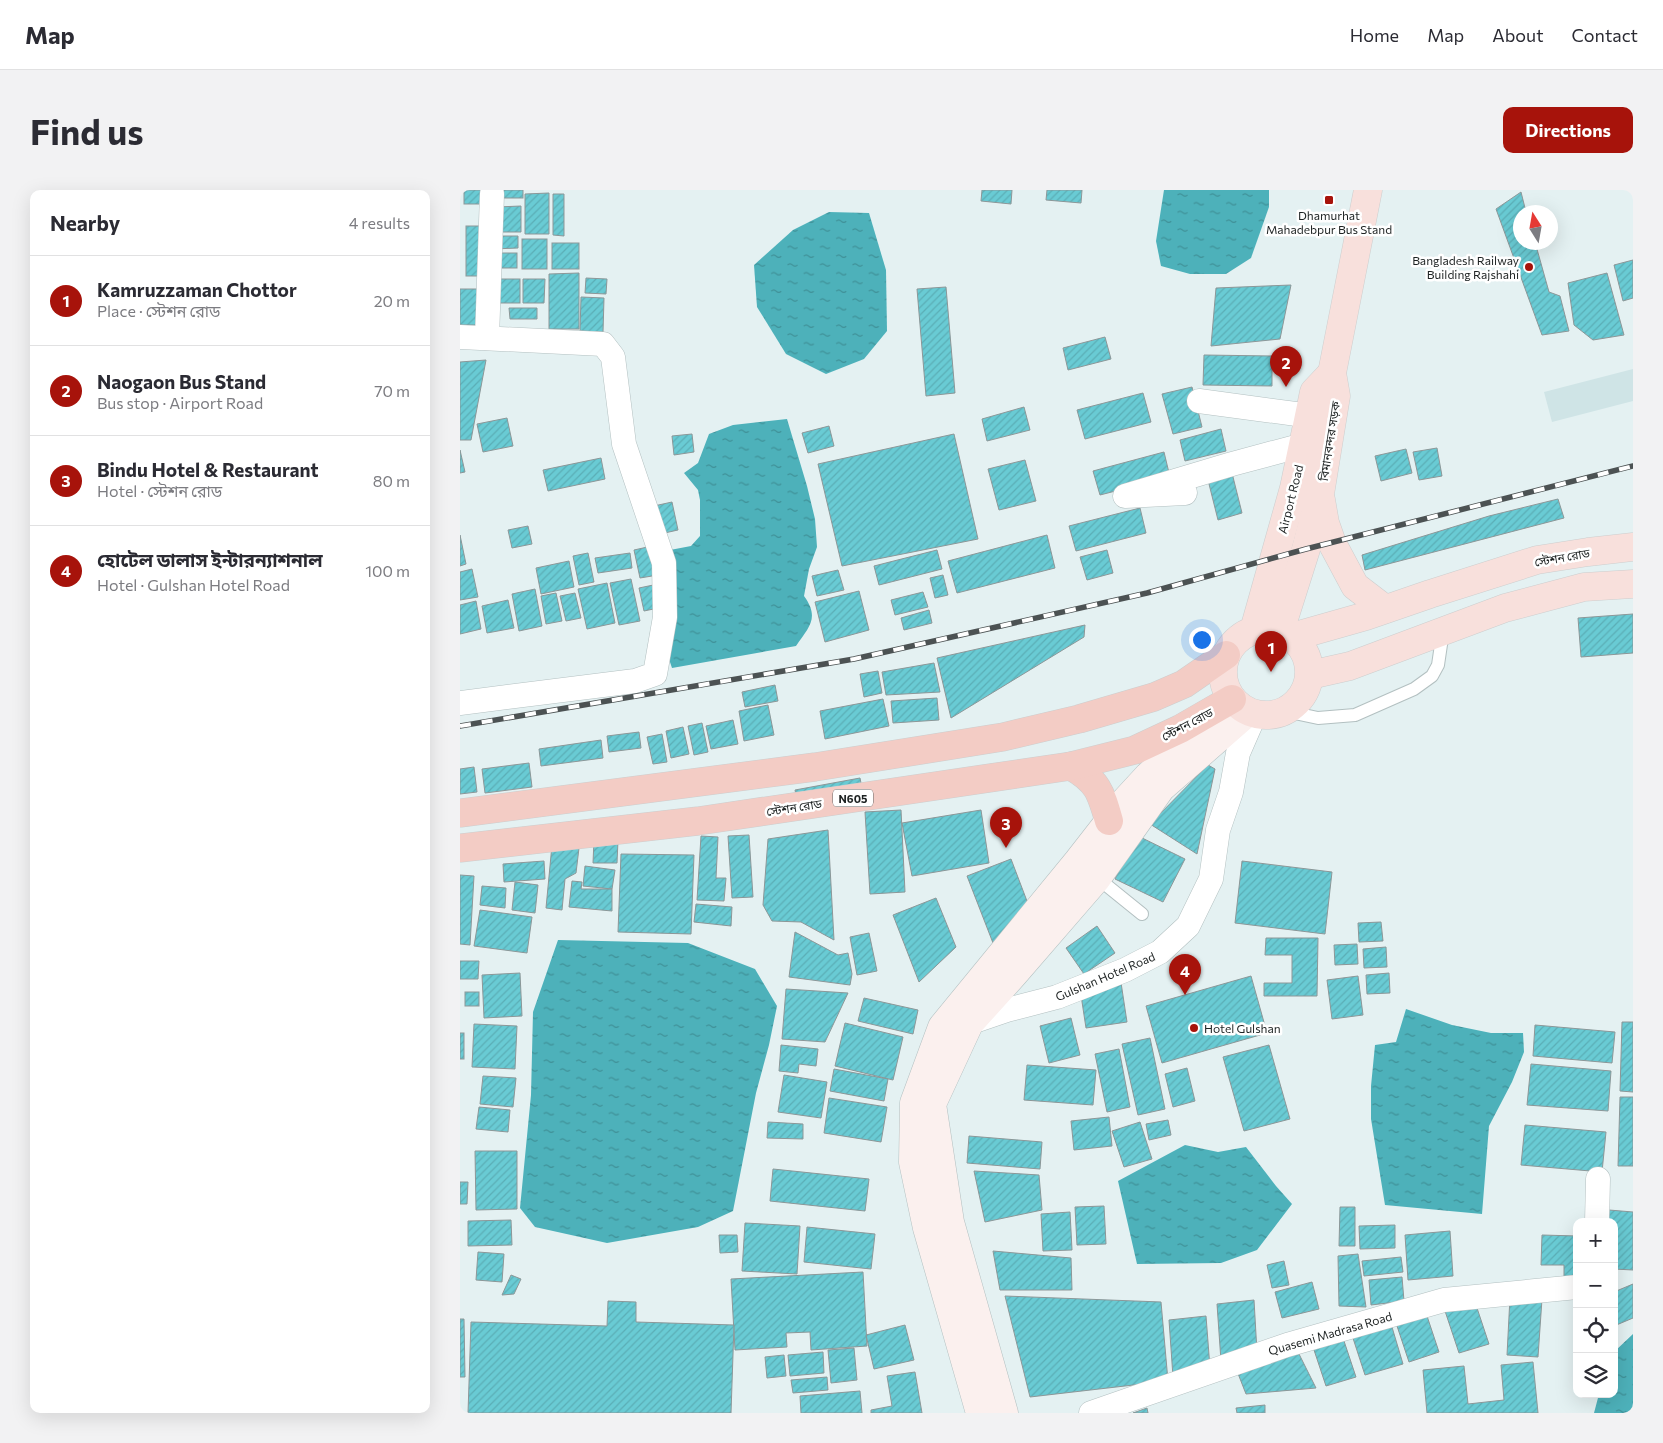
<!DOCTYPE html>
<meta charset="utf-8">
<style>
:root{--surface:#fff;--page:#f2f2f3;--text:#2b2b33;--muted:#7c7c81;--line:#e1e1e2;--accent:#a7130b}
body{margin:0;font-family:Commissioner,"Noto Sans Bengali",sans-serif;background:var(--page);color:var(--text)}
.controls{position:absolute;right:15px;bottom:15px;display:grid;overflow:hidden;border-radius:10px;box-shadow:0 5px 20px #0002}
.controls button{width:45px;height:45px;display:grid;place-items:center;padding:0;border:0;border-bottom:1px solid var(--line);background:var(--surface);color:var(--text);font:25px sans-serif}
.compass{position:absolute;left:1053px;top:15px;width:45px;height:45px;border-radius:50%;background:var(--surface);box-shadow:0 5px 20px #0002;rotate:349deg}
.you{position:absolute;left:741px;top:449px;width:18px;height:18px;margin:-12px;border:4px solid #fff;border-radius:50%;background:#1a73e8;box-shadow:0 0 0 8px #1a73e833}
.badge{display:grid;place-items:center;width:32px;height:32px;border-radius:50%;background:var(--accent);color:#fff;font-size:16px;font-weight:700}
.pin{position:absolute;translate:-50% -41px;filter:drop-shadow(0 1px 2px #0008)}
.pin::after{content:'';position:absolute;top:26px;width:18px;height:15px;background:inherit;clip-path:polygon(0 0,100% 0,50% 100%)}
.list{margin:0;padding:0;list-style:none}
h2{display:flex;justify-content:space-between;align-items:center;height:65px;margin:0;padding:0 20px;font-size:21px}
h2 small{font-size:16px;font-weight:400;color:var(--muted)}
.list li{display:grid;grid-template-columns:32px 1fr auto;gap:15px;align-items:center;box-sizing:border-box;height:90px;padding:0 20px;border-top:1px solid var(--line)}
.list b{display:block;font-size:19px;white-space:nowrap}
.list p{margin:0;font-size:16px;white-space:nowrap;color:var(--muted)}
.list em{font-size:16px;font-style:normal;color:var(--muted)}
.icon{flex:none;width:28px;height:28px;fill:none;stroke:currentColor;stroke-width:2;stroke-linecap:round;stroke-linejoin:round}
.map{position:relative;flex:none;width:1173px;height:1223px;overflow:hidden;border-radius:10px}
header{display:flex;align-items:center;gap:30px;box-sizing:border-box;height:70px;padding:0 25px;background:var(--surface);border-bottom:1px solid var(--line)}
header strong{font-size:24px}
nav{display:flex;gap:28px;margin-inline-start:auto;font-size:18px}
.intro{display:flex;align-items:center;justify-content:space-between;box-sizing:border-box;height:120px;padding:0 30px}
h1{margin:0;font-size:35px}
.button{padding:12px 22px;border-radius:10px;background:var(--accent);color:#fff;font-size:18px;font-weight:700}
main{display:flex;gap:30px;padding:0 30px}
aside{flex:1;background:var(--surface);border-radius:10px;box-shadow:0 5px 20px #0002}
.map>svg:first-child{display:block}
</style>
<header>
<strong>Map</strong>
<nav><a>Home</a><a>Map</a><a>About</a><a>Contact</a></nav>
</header>
<div class="intro"><h1>Find us</h1><a class="button">Directions</a></div>
<main>
<aside>
<h2>Nearby<small>4 results</small></h2>
<ul class="list">
<li><span class="badge">1</span><div><b>Kamruzzaman Chottor</b><p>Place · স্টেশন রোড</p></div><em>20 m</em></li>
<li><span class="badge">2</span><div><b>Naogaon Bus Stand</b><p>Bus stop · Airport Road</p></div><em>70 m</em></li>
<li><span class="badge">3</span><div><b>Bindu Hotel &amp; Restaurant</b><p>Hotel · স্টেশন রোড</p></div><em>80 m</em></li>
<li><span class="badge">4</span><div><b>হোটেল ডালাস ইন্টারন্যাশনাল</b><p>Hotel · Gulshan Hotel Road</p></div><em>100 m</em></li>
</ul>
</aside>
<div class="map">
<svg width="1173" height="1223" viewBox="0 0 1173 1223">
<defs>
<pattern id="water-ripples" width="26" height="14" patternUnits="userSpaceOnUse" patternTransform="scale(1.25)"><rect width="26" height="14" fill="#4db1ba"/><path d="M2 4q2-2 4 0t4 0M15 11q2-2 4 0t4 0" fill="none" stroke="#3f9097"/></pattern>
<pattern id="building-hatch" width="6" height="6" patternUnits="userSpaceOnUse" patternTransform="scale(1.25)"><rect width="6" height="6" fill="#69cbd4"/><path d="M-1 1l2-2M0 6l6-6M5 7l2-2" fill="none" stroke="#5baeb6"/></pattern>
</defs>
<rect width="100%" height="100%" fill="#e4f1f2"/>
<polygon fill="#cfe4e6" points="1173,179 1173,211 1092,232 1084,202"/>
<g fill="url(#water-ripples)">
<polygon points="704,0 809,0 809,17 791,68 766,84 730,84 701,76 696,51"/>
<polygon points="369,22 409,23 426,80 427,141 404,169 366,184 326,164 297,117 294,75 333,40"/>
<path d="M 327,229 L 347,296 L 355,329 L 357,357 L 349,379 L 344,406 C 360,428 349,437 336,456 L 212,478 L 209,469 L 210,360 L 231,356 L 240,346 L 240,310 L 238,300 L 224,283 L 238,273 L 249,244 L 273,235 Z"/>
<polygon points="98,750 228,753 295,779 317,816 309,855 296,903 273,1021 238,1037 147,1053 75,1037 60,1018 71,905 73,822"/>
<polygon points="946,819 992,835 1031,843 1063,843 1064,862 1052,892 1029,936 1022,1024 925,1015 911,929 911,896 915,855 936,852"/>
<polygon points="725,955 758,962 786,957 816,996 832,1014 797,1060 761,1073 677,1074 658,991"/>
<polygon points="1173,1144 1173,1223 1134,1223 1139,1204 1154,1204 1154,1162"/>
</g>
<g fill="url(#building-hatch)" stroke="#8c9798">
<rect x="4" y="0" width="25" height="14"/>
<rect x="37" y="0" width="26" height="8"/>
<polygon points="522,0 552,0 551,14 521,11"/>
<polygon points="587,0 622,0 621,13 586,10"/>
<polygon points="1061,2 1066,22 1060,22 1060,52 1075,52 1089,102 1100,106 1109,141 1082,145 1036,19"/>
<polygon points="89,3 89,44 65,44 65,4"/>
<polygon points="93,4 104,4 104,46 93,45"/>
<polygon points="61,16 61,42 37,42 37,17"/>
<rect x="6" y="36" width="17" height="50"/>
<polygon points="33,46 58,46 58,58 33,59"/>
<rect x="62" y="49" width="25" height="30"/>
<rect x="92" y="53" width="27" height="26"/>
<rect x="33" y="63" width="24" height="15"/>
<polygon points="1173,70 1173,108 1163,111 1154,75"/>
<polygon points="119,83 119,139 89,139 89,84"/>
<polygon points="1147,83 1164,145 1133,150 1114,135 1108,93"/>
<polygon points="126,88 147,89 146,104 125,103"/>
<rect x="32" y="89" width="28" height="24"/>
<polygon points="63,89 85,89 84,113 63,113"/>
<polygon points="831,95 820,149 751,156 756,98"/>
<polygon points="486,97 495,203 466,206 457,99"/>
<rect x="0" y="99" width="19" height="36"/>
<polygon points="121,107 144,108 143,142 120,141"/>
<polygon points="49,118 77,118 77,129 50,129"/>
<polygon points="645,147 651,169 608,180 603,158"/>
<polygon points="744,165 812,166 812,196 743,195"/>
<polygon points="26,170 11,250 0,250 0,172"/>
<polygon points="732,197 742,237 713,244 702,204"/>
<polygon points="683,203 691,232 625,249 617,220"/>
<polygon points="564,217 570,240 527,251 522,229"/>
<polygon points="47,228 53,256 23,262 17,234"/>
<polygon points="369,236 374,256 348,263 342,243"/>
<polygon points="761,239 766,261 725,271 720,250"/>
<polygon points="232,244 234,262 214,265 212,246"/>
<polygon points="494,244 518,349 382,376 358,274"/>
<polygon points="977,258 982,286 959,290 953,262"/>
<polygon points="946,259 952,283 921,291 915,266"/>
<polygon points="0,260 5,282 0,283"/>
<polygon points="704,262 710,287 640,305 633,281"/>
<polygon points="141,268 145,289 88,301 83,280"/>
<polygon points="565,270 576,311 539,320 528,279"/>
<polygon points="772,283 782,323 758,330 748,290"/>
<polygon points="1098,309 1104,328 905,380 902,365 1029,326"/>
<polygon points="212,312 218,340 200,344 194,316"/>
<polygon points="680,318 686,343 616,361 609,336"/>
<polygon points="68,336 72,354 52,358 48,340"/>
<polygon points="0,345 6,374 0,376"/>
<polygon points="587,345 595,378 497,403 488,371"/>
<polygon points="192,356 198,385 180,388 174,360"/>
<polygon points="477,360 482,379 419,395 414,376"/>
<polygon points="647,360 653,383 627,390 620,367"/>
<polygon points="128,363 134,392 119,395 113,366"/>
<polygon points="170,363 172,378 138,383 135,368"/>
<polygon points="109,371 114,397 81,404 76,378"/>
<polygon points="12,379 18,407 0,410 0,382"/>
<polygon points="378,380 384,400 357,406 352,386"/>
<polygon points="483,385 488,405 475,408 470,388"/>
<polygon points="171,389 180,431 159,435 150,393"/>
<polygon points="147,393 155,433 127,439 118,399"/>
<polygon points="198,394 203,417 184,421 179,398"/>
<polygon points="75,399 82,436 59,441 52,404"/>
<polygon points="399,401 409,440 365,452 355,412"/>
<polygon points="463,402 468,417 435,425 431,410"/>
<polygon points="96,403 102,431 86,434 81,406"/>
<polygon points="115,403 121,428 106,431 100,406"/>
<polygon points="48,410 54,438 27,443 22,416"/>
<polygon points="16,411 21,439 0,444 0,415"/>
<polygon points="469,420 472,433 444,440 441,428"/>
<polygon points="1173,424 1173,463 1121,467 1118,428"/>
<polygon points="625,435 624,447 491,528 477,468"/>
<polygon points="474,473 480,502 426,505 422,482"/>
<polygon points="418,481 422,503 404,507 400,484"/>
<polygon points="315,495 318,511 285,517 282,502"/>
<polygon points="477,508 479,530 433,533 431,511"/>
<polygon points="423,509 429,536 365,549 360,521"/>
<polygon points="308,515 314,545 284,551 279,521"/>
<polygon points="273,530 278,554 251,559 246,536"/>
<polygon points="242,533 248,562 234,565 228,536"/>
<polygon points="223,537 229,564 211,568 206,541"/>
<polygon points="179,542 181,558 149,562 147,546"/>
<polygon points="202,544 207,572 193,574 187,547"/>
<polygon points="141,550 143,568 81,576 79,559"/>
<polygon points="69,573 72,597 25,603 22,579"/>
<polygon points="748,575 755,579 737,664 690,634"/>
<polygon points="14,577 17,602 0,604 0,579"/>
<polygon points="400,588 403,603 338,615 335,600"/>
<polygon points="441,620 445,702 410,704 405,622"/>
<polygon points="521,620 529,673 452,686 442,633"/>
<polygon points="368,640 374,750 341,732 312,731 303,715 308,649"/>
<polygon points="289,645 293,707 272,708 268,646"/>
<polygon points="676,645 725,669 703,712 655,689"/>
<polygon points="241,646 258,647 256,688 266,688 264,711 237,710"/>
<polygon points="134,650 158,650 157,673 133,673"/>
<polygon points="92,655 119,658 116,683 105,689 102,720 86,718"/>
<polygon points="161,664 234,665 231,744 158,742"/>
<polygon points="551,669 570,719 533,753 507,686"/>
<polygon points="84,671 85,689 44,692 43,674"/>
<polygon points="782,671 872,682 865,744 775,733"/>
<polygon points="125,676 155,680 152,699 123,696"/>
<polygon points="0,685 14,686 10,755 0,754"/>
<polygon points="112,691 122,692 121,699 152,699 152,721 109,717"/>
<polygon points="55,692 78,695 75,723 52,720"/>
<polygon points="22,696 46,698 45,718 20,715"/>
<polygon points="476,708 496,757 459,792 433,725"/>
<polygon points="236,714 272,717 271,736 234,732"/>
<polygon points="20,720 72,727 67,763 14,756"/>
<polygon points="921,732 923,751 899,752 898,733"/>
<polygon points="637,736 655,763 624,784 606,758"/>
<polygon points="335,742 378,765 388,763 392,784 390,795 329,787"/>
<polygon points="409,743 417,781 397,785 390,747"/>
<polygon points="806,748 858,748 857,806 804,806 804,793 832,793 832,765 805,765"/>
<polygon points="897,754 898,774 875,775 874,755"/>
<polygon points="926,757 927,777 904,778 903,759"/>
<polygon points="0,771 19,771 18,789 0,789"/>
<polygon points="60,783 62,826 24,828 22,785"/>
<polygon points="929,783 930,803 907,804 906,785"/>
<polygon points="660,786 667,832 626,838 619,792"/>
<polygon points="791,786 807,843 702,873 686,816"/>
<polygon points="898,786 903,825 872,829 867,790"/>
<polygon points="326,799 388,803 365,852 322,849"/>
<rect x="5" y="802" width="14" height="14"/>
<polygon points="404,808 458,820 453,844 398,831"/>
<polygon points="611,828 620,865 589,873 580,836"/>
<polygon points="1162,832 1173,832 1173,902 1160,901"/>
<polygon points="385,833 443,847 433,890 375,876"/>
<polygon points="14,834 57,836 55,879 12,877"/>
<polygon points="1075,835 1155,842 1152,873 1073,866"/>
<rect x="0" y="843" width="4" height="26"/>
<polygon points="690,848 705,919 678,925 662,854"/>
<polygon points="321,855 358,859 356,876 339,874 338,883 319,881"/>
<polygon points="809,855 830,929 784,941 763,867"/>
<polygon points="659,859 670,917 647,922 635,864"/>
<polygon points="1071,874 1151,881 1148,921 1067,915"/>
<polygon points="567,875 636,880 633,915 564,910"/>
<polygon points="727,878 735,911 713,917 705,884"/>
<polygon points="374,879 428,889 424,911 370,901"/>
<polygon points="324,885 367,892 361,928 318,922"/>
<polygon points="23,886 56,888 53,917 20,914"/>
<polygon points="1160,907 1173,907 1173,976 1158,976"/>
<polygon points="369,908 427,917 421,952 364,943"/>
<polygon points="19,917 50,920 48,942 16,939"/>
<polygon points="649,927 652,956 614,960 611,931"/>
<polygon points="708,930 711,945 689,950 686,934"/>
<polygon points="308,932 343,934 343,949 307,948"/>
<polygon points="680,932 692,969 664,977 652,941"/>
<polygon points="1065,935 1146,942 1142,982 1061,975"/>
<polygon points="509,946 582,952 580,979 507,973"/>
<polygon points="15,961 57,961 57,1019 16,1020"/>
<polygon points="313,979 409,989 405,1021 310,1011"/>
<polygon points="514,981 579,985 582,1020 525,1032"/>
<polygon points="0,992 8,992 7,1014 0,1014"/>
<polygon points="644,1016 646,1054 617,1055 615,1017"/>
<polygon points="880,1017 895,1017 895,1056 879,1056"/>
<polygon points="1149,1020 1173,1022 1173,1080 1154,1079 1154,1032 1148,1032"/>
<polygon points="610,1022 612,1060 583,1061 581,1024"/>
<polygon points="51,1030 52,1055 8,1056 8,1031"/>
<polygon points="285,1033 340,1036 337,1084 282,1081"/>
<polygon points="935,1035 935,1058 900,1059 899,1036"/>
<polygon points="347,1037 415,1044 411,1079 344,1072"/>
<polygon points="990,1041 993,1086 948,1090 945,1045"/>
<polygon points="259,1045 277,1045 278,1062 260,1063"/>
<polygon points="1082,1045 1117,1046 1117,1094 1104,1094 1104,1075 1081,1075"/>
<polygon points="533,1061 611,1068 612,1100 540,1100"/>
<polygon points="18,1062 44,1064 42,1092 16,1090"/>
<polygon points="898,1064 906,1117 879,1116 878,1066"/>
<polygon points="941,1067 943,1082 904,1086 902,1071"/>
<polygon points="824,1071 829,1095 812,1098 807,1075"/>
<polygon points="403,1082 407,1156 351,1160 350,1142 326,1143 327,1157 275,1160 271,1089"/>
<polygon points="51,1085 61,1089 54,1104 42,1105"/>
<polygon points="942,1087 944,1111 911,1115 909,1090"/>
<polygon points="852,1092 859,1119 822,1128 815,1102"/>
<polygon points="1173,1094 1173,1128 1154,1136 1154,1102"/>
<polygon points="545,1106 701,1112 708,1191 570,1207"/>
<polygon points="1050,1107 1082,1109 1078,1167 1047,1165"/>
<polygon points="1014,1109 1029,1154 999,1163 984,1118"/>
<polygon points="794,1110 797,1162 761,1171 757,1114"/>
<polygon points="148,1111 176,1112 176,1132 274,1135 271,1223 8,1223 11,1132 147,1136"/>
<polygon points="964,1117 979,1162 949,1172 934,1127"/>
<polygon points="746,1126 750,1178 713,1187 709,1130"/>
<polygon points="929,1127 943,1174 905,1185 890,1139"/>
<polygon points="0,1129 4,1129 5,1187 0,1187"/>
<polygon points="445,1135 454,1170 414,1179 406,1145"/>
<polygon points="881,1142 896,1187 866,1196 851,1151"/>
<polygon points="394,1158 397,1190 371,1193 368,1160"/>
<polygon points="836,1158 856,1198 786,1204 777,1181"/>
<polygon points="363,1162 364,1183 330,1186 328,1165"/>
<polygon points="324,1165 326,1186 307,1188 305,1167"/>
<polygon points="1073,1172 1078,1223 967,1223 963,1180 1004,1176 1008,1214 1044,1210 1041,1175"/>
<polygon points="455,1182 462,1223 411,1223 411,1220 432,1216 427,1186"/>
<polygon points="367,1187 368,1200 333,1203 331,1190"/>
<polygon points="400,1201 402,1223 341,1223 340,1206"/>
<polygon points="805,1215 805,1223 777,1223 776,1218"/>
<polygon points="687,1218 688,1223 673,1223"/>
</g>
<g fill="none" stroke-linecap="round" stroke-linejoin="round">
<g stroke="#b3c0c1" stroke-width="14">
<g id="lane">
<polyline points="825,521 858,528 895,525 954,499 972,486 978,475 983,441"/>
<polyline points="635,686 682,724"/>
</g>
</g>
<g stroke="#b3c0c1" stroke-width="25">
<g id="street">
<polyline points="0,147 143,154 153,167 164,254 204,373 205,427 195,484 175,491 0,513"/>
<polyline points="27,148 32,4"/>
<polyline points="739,211 866,228"/>
<polyline points="725,303 665,306 772,274 843,255 859,256"/>
<polyline points="506,834 547,820 597,807 665,780 700,762 728,736 751,689 758,640 771,602 778,563 795,524"/>
<polyline points="1137,1032 1138,989"/>
<polyline points="631,1223 827,1155 984,1110 1117,1097"/>
</g>
</g>
<g stroke="#b3c0c1" stroke-width="29">
<g id="secondary">
<polyline points="520,1223 467,1038 453,972 454,913 482,837 618,671 664,612 688,586 759,524"/>
<polyline points="544,1223 490,1032 472,914 509,834 554,784 637,688 701,598 788,522"/>
</g>
</g>
<g stroke="#cdcece" stroke-width="29">
<g id="primary">
<polyline points="861,310 865,333 872,353 895,396 925,419"/>
<circle cx="806" cy="482" r="43"/>
<polyline points="794,440 834,298 854,202 872,183"/>
<polyline points="820,441 846,359 860,304 876,206 872,183 908,0"/>
<polyline points="832,447 906,426 970,404 1077,370 1128,362 1173,357"/>
<polyline points="850,485 890,476 1045,418 1124,397 1173,394"/>
</g>
</g>
<g stroke="#cdcece" stroke-width="29">
<g id="highway">
<path d="M 611,576 C 638,591 641,603 649,631"/>
<polyline points="0,623 355,577 543,547 619,529 694,507 724,494 766,465"/>
<polyline points="0,658 238,631 611,576 675,560 720,539 772,509"/>
</g>
</g>
<use href="#lane" stroke="#fff" stroke-width="12"/>
<use href="#street" stroke="#fff" stroke-width="24"/>
<use href="#secondary" stroke="#fbf0ee" stroke-width="28"/>
<use href="#primary" stroke="#f8e0dc" stroke-width="28"/>
<use href="#highway" stroke="#f3ccc5" stroke-width="28"/>
<g stroke="#4c5253" stroke-width="5.5">
<polyline id="rail" points="0,536 394,469 687,403 846,359 1173,276"/>
</g>
<use href="#rail" stroke="#fff" stroke-width="4" stroke-dasharray="11" stroke-linecap="butt"/>
</g>
<g fill="#a7130b" stroke="#fff" stroke-width="2">
<rect x="864" y="5" width="10" height="10" rx="2.5"/>
<circle cx="1069" cy="77" r="5"/>
<circle cx="734" cy="838" r="5"/>
</g>
<g text-anchor="middle" dominant-baseline="central" stroke-width="5" stroke-linejoin="round" paint-order="stroke">
<rect fill="#fff" stroke="#616464" stroke-width="1" x="373" y="599.5" width="40" height="17" rx="4"/>
<g font-size="11" font-weight="bold" fill="#1d2222">
<text x="393" y="608">N605</text>
</g>
<g font-size="12" fill="#1d2222" stroke="#fff">
<text x="869" y="25">Dhamurhat<tspan x="869" dy="14">Mahadebpur Bus Stand</tspan></text>
<text x="1059" y="70" text-anchor="end">Bangladesh Railway<tspan x="1059" dy="14">Building Rajshahi</tspan></text>
<text x="744" y="838" text-anchor="start">Hotel Gulshan</text>
</g>
<g font-size="12" fill="#1d2222" stroke="#fff">
<text transform="translate(869 251) rotate(-81)">বিমানবন্দর সড়ক</text>
<text transform="translate(830 309) rotate(-76)">Airport Road</text>
<text transform="translate(1102 367) rotate(-10)">স্টেশন রোড</text>
<text transform="translate(727 534) rotate(-28)">স্টেশন রোড</text>
<text transform="translate(334 617) rotate(-9)">স্টেশন রোড</text>
<text transform="translate(645 786) rotate(-23)">Gulshan Hotel Road</text>
<text transform="translate(870 1143) rotate(-16)">Quasemi Madrasa Road</text>
</g>
</g>
</svg>
<div class="controls">
<button>+</button>
<button>−</button>
<button><svg class="icon" aria-label="locate" viewBox="0 0 24 24"><circle cx="12" cy="12" r="6"/><path d="M12 2v4M12 18v4M2 12h4M18 12h4"/></svg></button>
<button><svg class="icon" aria-label="layers" viewBox="0 0 24 24"><path d="M12 4l9 5-9 5-9-5zM3 14l9 5 9-5"/></svg></button>
</div>
<svg class="compass" viewBox="-18 -18 36 36"><path d="M0-13l5 13h-10z" fill="#e53935"/><path d="M0 13l5-13h-10z" fill="#7c7c81"/></svg>
<div class="you"></div>
<div class="pin badge" style="left:811px;top:482px">1</div>
<div class="pin badge" style="left:826px;top:197px">2</div>
<div class="pin badge" style="left:546px;top:658px">3</div>
<div class="pin badge" style="left:725px;top:805px">4</div>
</div>
</main>
